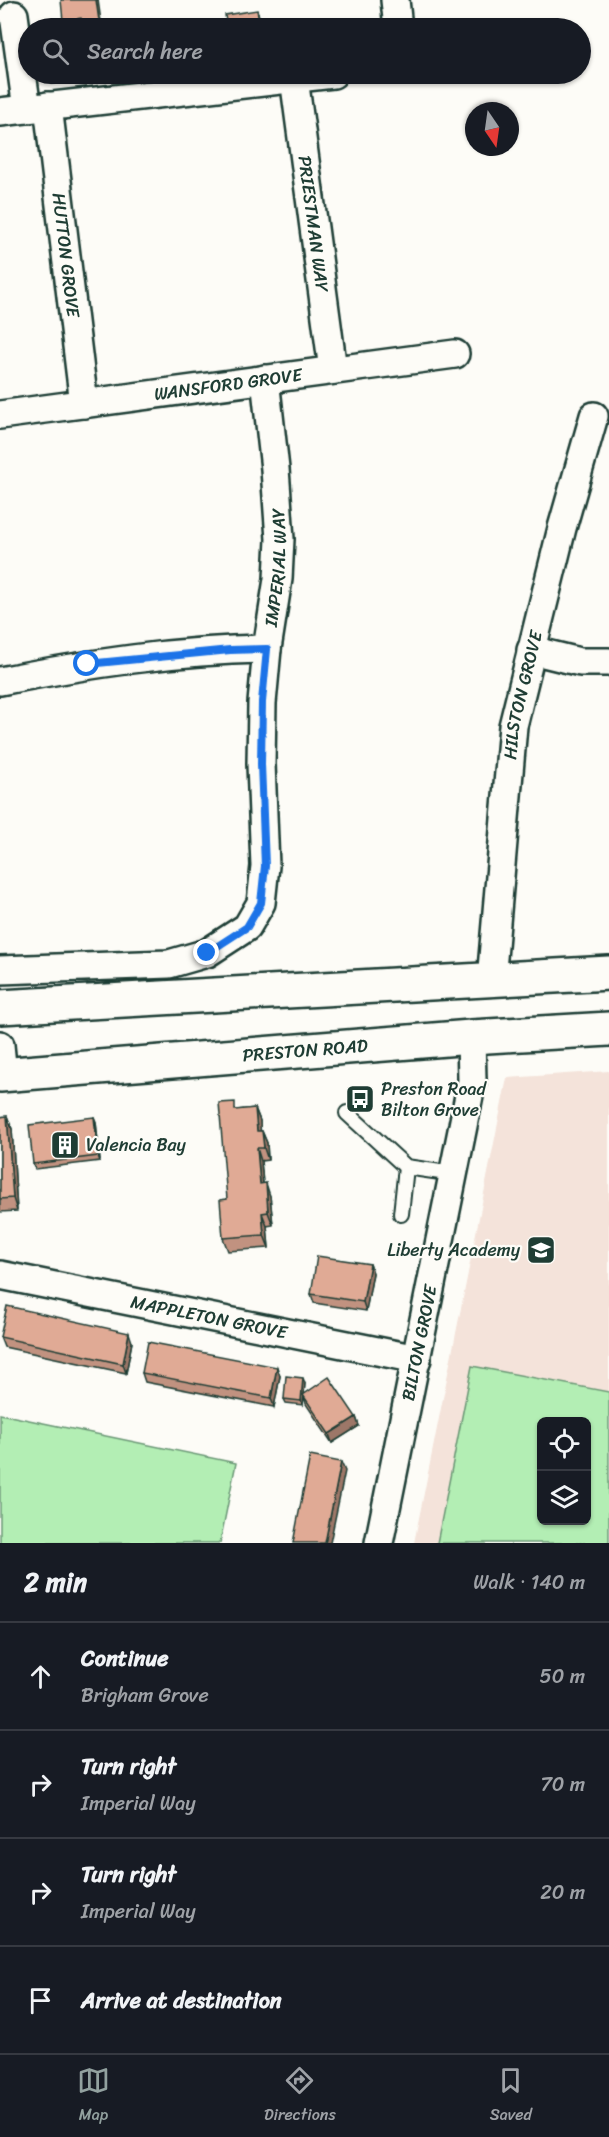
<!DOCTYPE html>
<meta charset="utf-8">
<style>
:root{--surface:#171b24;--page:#242831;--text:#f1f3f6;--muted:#9ea1a6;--line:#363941;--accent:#92a19f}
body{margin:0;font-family:Sriracha,sans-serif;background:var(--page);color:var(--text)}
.controls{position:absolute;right:18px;bottom:18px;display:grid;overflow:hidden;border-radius:9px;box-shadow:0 2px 4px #0004}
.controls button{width:54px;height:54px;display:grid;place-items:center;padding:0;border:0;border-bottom:2px solid var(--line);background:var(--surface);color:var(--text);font:30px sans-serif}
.compass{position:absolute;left:465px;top:102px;width:54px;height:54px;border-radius:50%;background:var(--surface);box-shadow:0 2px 4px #0004;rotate:167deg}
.stop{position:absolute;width:18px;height:18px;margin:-14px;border:4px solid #1a73e8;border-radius:50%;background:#fff}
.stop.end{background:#1a73e8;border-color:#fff;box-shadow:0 2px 6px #0008}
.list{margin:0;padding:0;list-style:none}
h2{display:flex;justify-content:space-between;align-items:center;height:78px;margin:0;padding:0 24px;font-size:26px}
h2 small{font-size:20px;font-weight:400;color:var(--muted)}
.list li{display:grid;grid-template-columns:39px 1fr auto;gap:18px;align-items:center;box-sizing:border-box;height:108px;padding:0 24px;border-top:2px solid var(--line)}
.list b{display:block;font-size:22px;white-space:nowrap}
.list p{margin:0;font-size:20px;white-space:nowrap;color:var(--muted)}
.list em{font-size:20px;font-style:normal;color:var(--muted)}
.icon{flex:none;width:33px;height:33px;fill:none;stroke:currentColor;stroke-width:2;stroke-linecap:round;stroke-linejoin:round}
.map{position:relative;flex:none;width:609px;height:1543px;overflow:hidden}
.search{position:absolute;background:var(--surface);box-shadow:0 2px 4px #0004;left:18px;right:18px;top:18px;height:66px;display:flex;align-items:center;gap:15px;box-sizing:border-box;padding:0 21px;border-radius:33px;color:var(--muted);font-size:22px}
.sheet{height:510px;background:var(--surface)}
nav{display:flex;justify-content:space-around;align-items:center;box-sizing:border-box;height:84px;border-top:2px solid var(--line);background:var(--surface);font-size:16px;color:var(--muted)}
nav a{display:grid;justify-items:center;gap:3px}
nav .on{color:var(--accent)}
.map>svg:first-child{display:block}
</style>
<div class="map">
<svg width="609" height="1543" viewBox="0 0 609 1543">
<rect width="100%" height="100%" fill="#fdfcf7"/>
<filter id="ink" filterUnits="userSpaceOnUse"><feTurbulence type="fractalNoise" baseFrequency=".0167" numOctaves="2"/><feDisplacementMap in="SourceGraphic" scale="12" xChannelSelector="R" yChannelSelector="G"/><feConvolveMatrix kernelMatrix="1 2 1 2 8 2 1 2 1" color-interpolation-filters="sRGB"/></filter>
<g filter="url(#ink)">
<path fill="#f4e3da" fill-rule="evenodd" d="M 609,1071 L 609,1543 L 414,1543 L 507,1078 ZM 542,1422 L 586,1422 L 586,1520 L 542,1520 Z"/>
<g fill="#b3eeb4" stroke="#699674" stroke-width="1.5" fill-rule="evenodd">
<path d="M 472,1366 L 609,1392 L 609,1543 L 437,1543 ZM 542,1422 L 586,1422 L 586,1520 L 542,1520 Z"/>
<polygon points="0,1414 236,1463 220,1543 0,1543"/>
</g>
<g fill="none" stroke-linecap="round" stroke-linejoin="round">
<g stroke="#1f3d34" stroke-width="18">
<g id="service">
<polyline points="347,1113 406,1167 454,1174"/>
<polyline points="401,1214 406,1167"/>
</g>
</g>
<g stroke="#1f3d34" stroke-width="32">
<g id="minor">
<polyline points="395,0 398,28"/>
<polyline points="14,15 27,109"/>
<path id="s1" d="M 294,78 L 333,370"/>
<path id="s2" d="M 48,106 L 84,404"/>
<polyline points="0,112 333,74"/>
<path id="s3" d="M 0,415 L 455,354"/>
<polyline points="531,650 580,662 609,662"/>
<path d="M 0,681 C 88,664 177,650 267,649"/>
<path id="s4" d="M 0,970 L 169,964 L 207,953 L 247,927 L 261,903 L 265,866 L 261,764 L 262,703 L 267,649 L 278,579 L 280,539 L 275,469 L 265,379"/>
<path id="s5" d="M 491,981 L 513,726 L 562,528 L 594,416"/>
<polyline points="0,1045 3,1075"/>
<path id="s6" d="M 0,1275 L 417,1359"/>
<path id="s7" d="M 379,1543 L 472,1081 L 471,1037"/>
</g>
</g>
<g stroke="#1f3d34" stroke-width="38">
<g id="tertiary">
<polyline points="0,1007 609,973"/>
<path id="s8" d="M 0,1075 L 471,1037 L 609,1029"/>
</g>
</g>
<use href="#service" stroke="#fdfcf7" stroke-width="14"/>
<use href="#minor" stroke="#fdfcf7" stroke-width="27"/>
<use href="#tertiary" stroke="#fdfcf7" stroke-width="33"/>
</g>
<g fill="#c19280" stroke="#1f3d34" stroke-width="1.5">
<polygon points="98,0 82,28 66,28 63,21"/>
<polygon points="48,74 82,74 82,79 52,84"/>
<polygon points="120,74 156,74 122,78"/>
<polygon points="255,1108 260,1121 260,1131 262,1131 267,1143 268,1160 261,1161 263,1183 270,1196 273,1225 267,1226 269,1248 228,1251 223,1238 237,1110"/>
<polygon points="7,1116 12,1129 17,1211 0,1212 0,1117"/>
<polygon points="94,1117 96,1122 100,1161 35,1169 33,1164"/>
<polygon points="370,1264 373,1273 366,1311 314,1303 311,1294"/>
<polygon points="0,1337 132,1342 126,1373 4,1347"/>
<polygon points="142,1373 280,1376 274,1407 145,1382"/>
<polygon points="305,1383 304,1394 356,1417 359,1426 332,1443 306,1404 304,1396 303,1405 286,1403 284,1399"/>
</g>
<g fill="#9d7768" stroke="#1f3d34" stroke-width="1.5">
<polygon points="96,0 98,0 102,28 100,28"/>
<polygon points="257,10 260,19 262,28 260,28"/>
<polygon points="255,1108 260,1121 261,1144 257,1131"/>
<polygon points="7,1116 12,1129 17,1211 13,1198"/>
<polygon points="94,1117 96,1122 100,1161 98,1156"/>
<polygon points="262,1131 267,1143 268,1160 264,1148"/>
<polygon points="257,1148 261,1161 264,1197 260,1184"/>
<polygon points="266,1183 270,1196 273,1225 268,1212"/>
<polygon points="262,1213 267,1226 269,1248 264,1235"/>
<polygon points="370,1264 373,1273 366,1311 363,1302"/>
<polygon points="129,1333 132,1342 126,1373 123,1364"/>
<polygon points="277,1367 280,1376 274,1407 271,1398"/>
<polygon points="303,1378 305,1383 303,1405 301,1401"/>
<polygon points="356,1417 359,1426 332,1443 329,1434"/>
<polygon points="341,1462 345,1471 330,1543 325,1543"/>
</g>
<g fill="#e0aa95" stroke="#1f3d34" stroke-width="1.5">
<polygon points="61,0 96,0 100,28 82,28 81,18 63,21"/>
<polygon points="257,10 260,28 227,28 225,15"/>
<polygon points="132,27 132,28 114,28"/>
<polygon points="235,1102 235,1110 255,1108 257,1131 262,1131 264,1148 257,1148 260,1184 266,1183 268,1212 262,1213 264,1235 223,1238 220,1200 227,1199 219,1103"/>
<polygon points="7,1116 13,1198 0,1199 0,1117"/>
<polygon points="94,1117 98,1156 33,1164 29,1125"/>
<polygon points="317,1256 370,1264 363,1302 311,1294"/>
<polygon points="7,1306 129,1333 123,1364 0,1337"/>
<polygon points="148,1342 277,1367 271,1398 142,1373"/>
<polygon points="286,1376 303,1378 301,1401 284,1399"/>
<polygon points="329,1377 356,1417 329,1434 303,1395"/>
<polygon points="310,1456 341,1462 325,1543 293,1543"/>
</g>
</g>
<g fill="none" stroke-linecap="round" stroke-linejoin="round" filter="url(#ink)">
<polyline stroke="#1a73e8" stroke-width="8" points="87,664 230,650 267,649 262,702 261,764 265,866 261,903 247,927 207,953"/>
</g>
<defs>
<g id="bus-square" transform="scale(1.5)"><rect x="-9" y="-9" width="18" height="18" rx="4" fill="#1f3d34" stroke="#fdfcf7"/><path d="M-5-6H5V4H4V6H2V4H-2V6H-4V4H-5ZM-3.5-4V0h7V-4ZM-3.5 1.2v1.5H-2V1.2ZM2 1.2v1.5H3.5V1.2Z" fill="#fff"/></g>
<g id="building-square" transform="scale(1.5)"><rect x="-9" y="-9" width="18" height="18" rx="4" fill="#1f3d34" stroke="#fdfcf7"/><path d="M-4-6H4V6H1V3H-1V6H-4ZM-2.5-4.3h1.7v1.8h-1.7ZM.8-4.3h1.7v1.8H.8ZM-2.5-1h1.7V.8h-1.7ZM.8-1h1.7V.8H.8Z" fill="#fff"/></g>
<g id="school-square" transform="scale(1.5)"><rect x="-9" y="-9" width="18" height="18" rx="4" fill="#1f3d34" stroke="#fdfcf7"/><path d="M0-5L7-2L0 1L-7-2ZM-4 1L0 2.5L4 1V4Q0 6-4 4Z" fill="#fff"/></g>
</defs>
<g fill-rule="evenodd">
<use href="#bus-square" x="360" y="1099"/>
<use href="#building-square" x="65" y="1145"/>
<use href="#school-square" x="541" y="1250"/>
</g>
<g text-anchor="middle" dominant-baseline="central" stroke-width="4.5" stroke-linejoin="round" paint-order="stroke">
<g font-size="18" fill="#1f3d34" stroke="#fdfcf7">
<text stroke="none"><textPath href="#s1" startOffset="147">PRIESTMAN WAY</textPath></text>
<text stroke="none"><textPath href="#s2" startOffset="150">HUTTON GROVE</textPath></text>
<text stroke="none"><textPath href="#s3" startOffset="230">WANSFORD GROVE</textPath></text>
<text stroke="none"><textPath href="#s4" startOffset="621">IMPERIAL WAY</textPath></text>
<text stroke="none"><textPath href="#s5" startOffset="288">HILSTON GROVE</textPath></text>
<text stroke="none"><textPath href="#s8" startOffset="306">PRESTON ROAD</textPath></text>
<text stroke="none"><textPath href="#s6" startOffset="213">MAPPLETON GROVE</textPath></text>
<text stroke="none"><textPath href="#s7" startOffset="204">BILTON GROVE</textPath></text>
</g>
<g font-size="18" fill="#1f3d34" stroke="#fdfcf7" text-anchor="start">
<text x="381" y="1089">Preston Road<tspan x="381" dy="21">Bilton Grove</tspan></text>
<text x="86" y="1145">Valencia Bay</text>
<text x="520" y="1250" text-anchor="end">Liberty Academy</text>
</g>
</g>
</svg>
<div class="controls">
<button><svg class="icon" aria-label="locate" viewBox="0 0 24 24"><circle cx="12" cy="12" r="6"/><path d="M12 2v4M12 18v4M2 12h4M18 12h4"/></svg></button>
<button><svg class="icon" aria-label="layers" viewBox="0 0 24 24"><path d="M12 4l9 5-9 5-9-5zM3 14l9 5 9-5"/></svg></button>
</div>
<svg class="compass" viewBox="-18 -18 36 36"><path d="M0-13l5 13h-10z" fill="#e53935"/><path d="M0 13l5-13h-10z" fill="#9ea1a6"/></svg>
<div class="stop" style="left:87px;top:664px"></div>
<div class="stop end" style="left:207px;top:953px"></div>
<div class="search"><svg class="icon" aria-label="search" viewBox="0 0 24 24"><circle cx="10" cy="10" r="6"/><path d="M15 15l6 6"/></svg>Search here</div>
</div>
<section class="sheet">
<h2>2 min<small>Walk · 140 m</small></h2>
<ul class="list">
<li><svg class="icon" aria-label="ahead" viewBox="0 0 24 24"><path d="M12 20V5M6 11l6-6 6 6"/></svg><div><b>Continue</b><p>Brigham Grove</p></div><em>50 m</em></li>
<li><svg class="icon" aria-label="right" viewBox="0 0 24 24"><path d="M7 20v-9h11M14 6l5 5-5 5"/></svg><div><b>Turn right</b><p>Imperial Way</p></div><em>70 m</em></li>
<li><svg class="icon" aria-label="right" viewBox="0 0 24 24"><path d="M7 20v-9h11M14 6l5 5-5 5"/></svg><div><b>Turn right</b><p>Imperial Way</p></div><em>20 m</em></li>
<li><svg class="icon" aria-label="arrive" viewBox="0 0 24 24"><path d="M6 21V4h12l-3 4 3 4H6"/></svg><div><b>Arrive at destination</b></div></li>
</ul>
</section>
<nav>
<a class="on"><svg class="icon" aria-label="map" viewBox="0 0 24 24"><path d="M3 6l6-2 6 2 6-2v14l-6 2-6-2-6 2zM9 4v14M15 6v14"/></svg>Map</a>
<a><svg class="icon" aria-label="directions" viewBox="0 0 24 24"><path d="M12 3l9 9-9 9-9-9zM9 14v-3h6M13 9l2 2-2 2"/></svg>Directions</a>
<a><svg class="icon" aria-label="saved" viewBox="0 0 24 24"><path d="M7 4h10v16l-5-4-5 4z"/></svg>Saved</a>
</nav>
